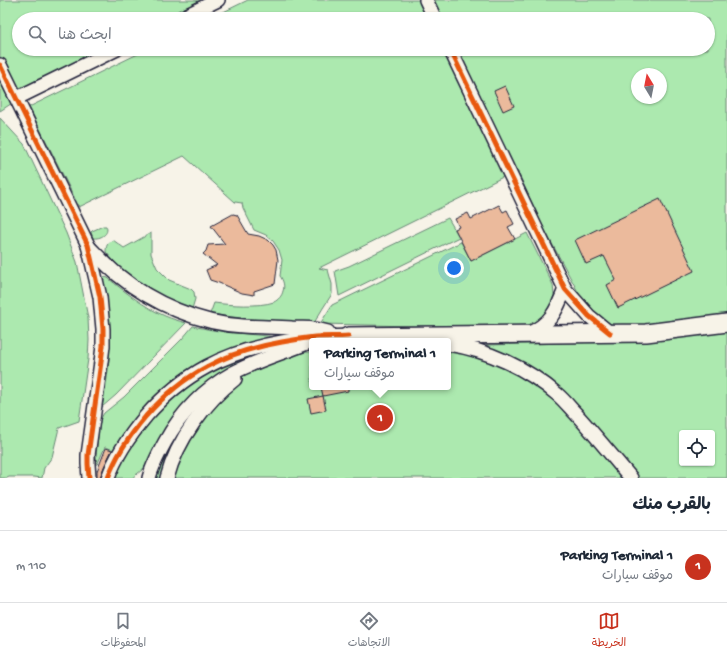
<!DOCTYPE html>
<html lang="ar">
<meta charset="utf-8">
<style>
:root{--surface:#fff;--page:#f2f2f3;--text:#1f2937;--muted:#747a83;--line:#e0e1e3;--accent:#c8321e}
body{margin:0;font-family:"Gochi Hand","Playpen Sans Arabic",sans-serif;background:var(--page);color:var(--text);direction:rtl}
.controls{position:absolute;right:12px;bottom:12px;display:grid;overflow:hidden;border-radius:4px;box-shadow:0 1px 3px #0004}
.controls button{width:36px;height:36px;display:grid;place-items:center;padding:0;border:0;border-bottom:1px solid var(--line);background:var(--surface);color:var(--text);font:20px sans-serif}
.compass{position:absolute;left:631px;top:68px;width:36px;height:36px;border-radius:50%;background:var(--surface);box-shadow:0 1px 3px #0004;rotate:350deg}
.you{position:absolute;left:454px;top:268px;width:14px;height:14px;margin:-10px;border:3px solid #fff;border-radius:50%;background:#1a73e8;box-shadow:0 0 0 6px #1a73e833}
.badge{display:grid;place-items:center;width:26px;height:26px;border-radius:50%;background:var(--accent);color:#fff;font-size:13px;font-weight:700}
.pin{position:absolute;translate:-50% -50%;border:2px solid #fff;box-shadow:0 1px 4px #0006}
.popup{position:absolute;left:309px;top:338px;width:142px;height:52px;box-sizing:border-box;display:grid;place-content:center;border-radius:4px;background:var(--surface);filter:drop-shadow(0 1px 3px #0005);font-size:13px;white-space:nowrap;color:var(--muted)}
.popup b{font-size:15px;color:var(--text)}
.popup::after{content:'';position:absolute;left:50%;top:100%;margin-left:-8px;border:8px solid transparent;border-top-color:var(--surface)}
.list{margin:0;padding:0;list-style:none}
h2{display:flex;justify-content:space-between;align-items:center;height:52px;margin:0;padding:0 16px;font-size:17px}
h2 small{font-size:13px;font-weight:400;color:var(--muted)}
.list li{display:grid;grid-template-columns:26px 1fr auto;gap:12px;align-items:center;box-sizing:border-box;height:72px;padding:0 16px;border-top:1px solid var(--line)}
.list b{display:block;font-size:15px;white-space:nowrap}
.list p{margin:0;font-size:13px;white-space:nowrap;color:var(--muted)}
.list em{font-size:13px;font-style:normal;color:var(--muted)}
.icon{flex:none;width:22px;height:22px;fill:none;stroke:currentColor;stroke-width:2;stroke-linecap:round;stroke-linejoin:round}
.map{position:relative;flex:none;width:727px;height:478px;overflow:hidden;direction:ltr}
.search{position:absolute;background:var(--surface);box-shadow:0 1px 3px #0004;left:12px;right:12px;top:12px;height:44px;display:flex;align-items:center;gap:10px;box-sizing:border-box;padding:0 14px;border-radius:22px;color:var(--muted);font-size:15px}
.sheet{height:124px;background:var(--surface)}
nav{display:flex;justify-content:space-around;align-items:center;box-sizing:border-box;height:56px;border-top:1px solid var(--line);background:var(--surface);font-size:11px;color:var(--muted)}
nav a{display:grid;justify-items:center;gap:2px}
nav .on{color:var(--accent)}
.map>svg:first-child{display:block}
</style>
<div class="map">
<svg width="727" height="478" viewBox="0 0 727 478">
<rect width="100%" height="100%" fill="#f7f3e8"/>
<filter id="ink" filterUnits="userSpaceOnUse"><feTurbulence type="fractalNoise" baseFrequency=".025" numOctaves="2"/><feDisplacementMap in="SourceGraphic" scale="8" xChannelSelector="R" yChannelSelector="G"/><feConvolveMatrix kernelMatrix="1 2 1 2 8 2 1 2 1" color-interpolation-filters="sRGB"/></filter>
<g filter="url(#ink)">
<g fill="#ace9af" stroke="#678675" fill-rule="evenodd">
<polygon points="0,0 217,0 178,19 19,19 19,49 117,49 26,94 0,111"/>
<path d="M 248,0 L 727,0 L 727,478 L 155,478 L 148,463 L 142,470 L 132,478 L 115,478 L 123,454 L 131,443 L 165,405 L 194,382 L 212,372 L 230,363 L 254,354 L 264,353 L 312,352 L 312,387 L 448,387 L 448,346 L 605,342 L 542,225 L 517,170 L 319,268 L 328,270 L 332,284 L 332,294 L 323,308 L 314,323 C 279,322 245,319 210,314 L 214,303 C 230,305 259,307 274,302 C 278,300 282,296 283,291 C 285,286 283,280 280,276 L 282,260 L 279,250 L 273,241 L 266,235 L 254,230 L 243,208 L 242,203 L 235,202 L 184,156 L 79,207 L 29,107 L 148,49 L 708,49 L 708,19 L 209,19 ZM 637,74 L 661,74 L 661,98 L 637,98 ZM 682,433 L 712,433 L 712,463 L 682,463 Z"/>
<polygon points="0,118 24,144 66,233 77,262 88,318 89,340 88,359 79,421 59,428 52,457 44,468 42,478 34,477 9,477 7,478 0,478"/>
<polygon points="448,218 459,237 339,296 335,271 349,266"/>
<path d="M 103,226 L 106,226 C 110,234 100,239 93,238 L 91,232 L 92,231 Z"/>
<path d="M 151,233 L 151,254 L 157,268 L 169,280 L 191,289 L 194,292 L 195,299 L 192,309 C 158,297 129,280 106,252 C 106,246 107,243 113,240 L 124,248 Z"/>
<polygon points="527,233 553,285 554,295 549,311 537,323 523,327 509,328 320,324 332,305 461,242 471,261"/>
<path d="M 104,277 L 108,278 C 125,292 144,307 165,316 C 172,319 179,321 186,323 L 116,395 L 102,407 C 106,386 110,365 109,343 C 109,322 105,300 102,279 Z"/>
<path d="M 193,326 C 221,333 250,334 278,337 L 213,360 L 117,451 L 105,447 L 97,465 L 96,455 L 100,420 L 104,413 L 124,397 L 182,339 Z"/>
</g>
<g fill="#ebba9c" stroke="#22223b">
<polygon points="505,86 514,106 503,111 494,91"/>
<polygon points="660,199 694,271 618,308 607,285 616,280 604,256 586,264 575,240"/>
<polygon points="499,205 503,212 507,210 514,224 508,227 515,239 471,261 455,229 459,227 455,219 468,213 471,219"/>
<polygon points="233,214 237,215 248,234 259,236 268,240 273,245 276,250 278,260 275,284 254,291 254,295 242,293 219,283 210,280 206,270 217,265 203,254 206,251 208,245 225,244 211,226"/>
<polygon points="321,387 348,387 348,391 323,396"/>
<polygon points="323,396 326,410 311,413 308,399"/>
<polygon points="106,448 112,450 104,467 100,478 97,478 97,471"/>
</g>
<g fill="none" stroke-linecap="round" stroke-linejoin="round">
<g stroke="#22223b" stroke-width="16">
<g id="minor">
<polyline points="426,0 435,19"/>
<polyline points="179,19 218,0"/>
<polyline points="450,49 565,289 589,316 610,333"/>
<polyline points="0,65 88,245 100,297 103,329 103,346 101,362 88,455 88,464 89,478"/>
<polyline points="17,98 117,49"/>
<path d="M 88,246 C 98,256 107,266 118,275 C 152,303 200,324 243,326 C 259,327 276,327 292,328 C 304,328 316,328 328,332"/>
<path d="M 528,334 C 551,323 556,312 565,289"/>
<path d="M 448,344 C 488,350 527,368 558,395 C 565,401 571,409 577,415 C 596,436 613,457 631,478"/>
<path d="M 108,478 C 116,455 130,435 146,416 C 184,373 225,352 282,342 C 293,340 304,338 315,337 C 326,336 337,337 348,336"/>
<path d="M 149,478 C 152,466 159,453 165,442 C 181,413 204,389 233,373 C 255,361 283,353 307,343"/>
<path d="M 167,478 C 177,440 205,402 235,379"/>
</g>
</g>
<g stroke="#22223b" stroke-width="20">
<polyline id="major" points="348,336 646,333 727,323"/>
</g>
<use href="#minor" stroke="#f7f3e8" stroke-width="13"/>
<use href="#major" stroke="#f7f3e8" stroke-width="17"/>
<g stroke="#f7f3e8" stroke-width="8">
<g id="cycleway">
<polyline points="450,49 565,289 589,316 610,333"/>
<polyline points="0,65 88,245 100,297 103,329 103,346 101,362 88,455 88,464 89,478"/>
<path d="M 108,478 C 116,455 130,435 146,416 C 184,373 225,352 282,342 C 293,340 304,338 315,337 C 326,336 337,337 348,336"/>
</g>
</g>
<use href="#cycleway" stroke="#e8590c" stroke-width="5"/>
</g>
</g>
</svg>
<div class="controls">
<button><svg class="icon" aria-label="locate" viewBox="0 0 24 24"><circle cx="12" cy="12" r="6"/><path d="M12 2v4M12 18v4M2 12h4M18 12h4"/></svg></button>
</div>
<svg class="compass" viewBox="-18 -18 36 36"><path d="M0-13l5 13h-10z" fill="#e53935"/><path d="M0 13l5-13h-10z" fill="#747a83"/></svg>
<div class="you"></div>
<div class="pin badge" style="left:380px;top:418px">1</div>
<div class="popup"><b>Parking Terminal 1</b>موقف سيارات</div>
<div class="search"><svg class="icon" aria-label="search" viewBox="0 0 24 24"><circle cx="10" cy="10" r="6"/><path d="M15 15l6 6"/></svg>ابحث هنا</div>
</div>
<section class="sheet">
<h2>بالقرب منك<small></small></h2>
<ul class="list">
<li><span class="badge">1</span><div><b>Parking Terminal 1</b><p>موقف سيارات</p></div><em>110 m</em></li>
</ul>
</section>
<nav>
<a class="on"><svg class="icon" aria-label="map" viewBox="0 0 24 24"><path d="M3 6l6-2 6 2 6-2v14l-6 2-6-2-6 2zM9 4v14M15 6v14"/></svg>الخريطة</a>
<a><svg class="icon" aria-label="directions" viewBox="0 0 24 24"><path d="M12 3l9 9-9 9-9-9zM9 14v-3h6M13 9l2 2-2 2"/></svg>الاتجاهات</a>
<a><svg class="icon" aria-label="saved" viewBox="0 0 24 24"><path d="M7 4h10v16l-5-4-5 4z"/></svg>المحفوظات</a>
</nav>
